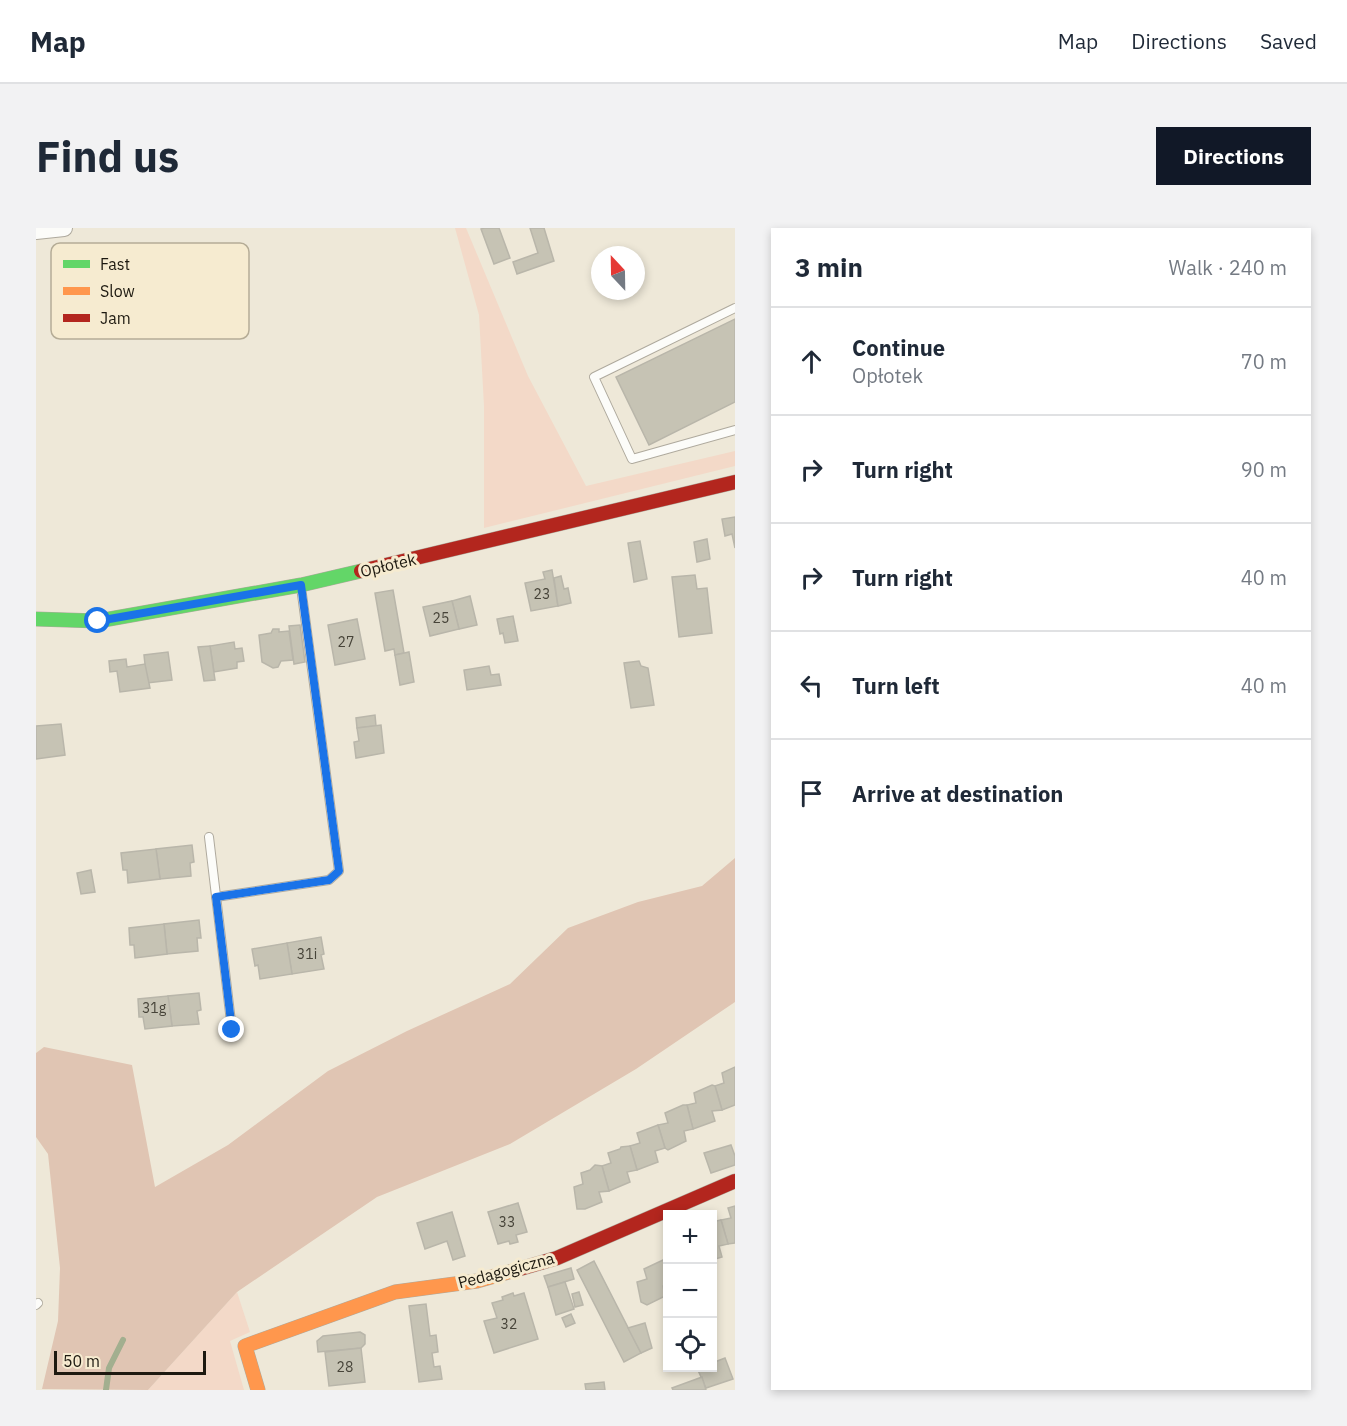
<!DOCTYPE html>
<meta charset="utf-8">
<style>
:root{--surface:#fff;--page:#f2f2f3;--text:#1f2937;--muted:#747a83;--line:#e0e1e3;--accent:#111827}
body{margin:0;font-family:"IBM Plex Sans",sans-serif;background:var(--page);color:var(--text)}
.controls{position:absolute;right:18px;bottom:18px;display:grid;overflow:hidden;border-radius:0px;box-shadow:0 3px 9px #0003}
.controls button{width:54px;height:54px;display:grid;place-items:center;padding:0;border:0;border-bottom:2px solid var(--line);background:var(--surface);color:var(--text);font:30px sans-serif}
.compass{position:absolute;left:555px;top:18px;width:54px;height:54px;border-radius:50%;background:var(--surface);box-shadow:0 3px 9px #0003;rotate:338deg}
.scale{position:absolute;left:18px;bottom:15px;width:152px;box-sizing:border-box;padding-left:6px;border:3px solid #1d1910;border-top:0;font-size:16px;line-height:21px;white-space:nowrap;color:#1d1910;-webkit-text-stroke:4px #f6ebd0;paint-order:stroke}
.stop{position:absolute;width:18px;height:18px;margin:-14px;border:4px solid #1a73e8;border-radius:50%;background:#fff}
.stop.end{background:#1a73e8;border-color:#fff;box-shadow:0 2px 6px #0008}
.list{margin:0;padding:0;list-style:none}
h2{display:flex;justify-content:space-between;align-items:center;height:78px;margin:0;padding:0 24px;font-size:26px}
h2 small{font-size:20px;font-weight:400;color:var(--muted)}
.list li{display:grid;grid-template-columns:39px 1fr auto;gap:18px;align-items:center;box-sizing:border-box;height:108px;padding:0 24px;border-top:2px solid var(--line)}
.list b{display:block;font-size:22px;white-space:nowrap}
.list p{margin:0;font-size:20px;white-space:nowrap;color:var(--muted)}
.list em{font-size:20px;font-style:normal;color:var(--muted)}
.icon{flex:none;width:33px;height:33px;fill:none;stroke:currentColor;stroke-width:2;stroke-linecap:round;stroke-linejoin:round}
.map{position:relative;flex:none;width:699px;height:1162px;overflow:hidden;border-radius:0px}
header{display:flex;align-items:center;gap:36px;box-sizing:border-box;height:84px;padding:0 30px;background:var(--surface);border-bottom:2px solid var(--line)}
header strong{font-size:28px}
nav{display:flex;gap:33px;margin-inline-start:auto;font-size:21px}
.intro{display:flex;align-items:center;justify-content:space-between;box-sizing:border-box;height:144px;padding:0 36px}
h1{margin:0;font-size:42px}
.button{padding:15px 27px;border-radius:0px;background:var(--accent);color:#fff;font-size:21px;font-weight:700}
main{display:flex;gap:36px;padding:0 36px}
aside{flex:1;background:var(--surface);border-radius:0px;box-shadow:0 3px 9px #0003}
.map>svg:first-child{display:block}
</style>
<header>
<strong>Map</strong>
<nav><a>Map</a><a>Directions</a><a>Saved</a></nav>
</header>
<div class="intro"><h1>Find us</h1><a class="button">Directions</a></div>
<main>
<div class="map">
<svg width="699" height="1162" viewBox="0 0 699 1162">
<rect width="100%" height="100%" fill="#eee8d8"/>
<g fill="#f3d9c8">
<polygon points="419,0 430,0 492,148 550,258 699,223 699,238 448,300 448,178 443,87"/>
<polygon points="201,1064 214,1104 194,1113 208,1162 112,1162"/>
</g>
<polygon fill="#e0c5b3" points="699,630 699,774 600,841 474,916 341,969 201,1064 112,1162 6,1161 22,1093 24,1040 12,926 0,909 0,825 8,819 96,837 119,959 192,917 292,843 371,803 474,756 532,700 602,674 666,658"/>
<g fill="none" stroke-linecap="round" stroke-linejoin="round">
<polyline stroke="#a2af8f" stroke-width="6" points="70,1162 73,1140 87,1112"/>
</g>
<g fill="#c6c3b4" stroke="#b9b6aa" stroke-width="1.5">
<polygon points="448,0 463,0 474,30 458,36 445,1"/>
<polygon points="494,0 508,0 518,33 481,46 477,34 502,25"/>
<polygon points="699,91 699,174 613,217 580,149"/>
<polygon points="699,289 699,320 696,306 689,308 686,291"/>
<polygon points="671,311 674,331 661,334 658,314"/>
<polygon points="604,313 611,351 598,354 592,315"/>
<polygon points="516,342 522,378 495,383 489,355 509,351 507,344"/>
<polygon points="659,347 661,361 671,360 676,405 643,409 636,349"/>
<polygon points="525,348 528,361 532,360 535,375 522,378 518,350"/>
<polygon points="357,362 368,425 359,427 358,421 349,423 339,365"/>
<polygon points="434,368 441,397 423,401 416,373"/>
<polygon points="416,373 423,401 394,408 387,379"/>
<polygon points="477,388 482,413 469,415 467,405 464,406 461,391"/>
<polygon points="321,391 329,431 299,437 292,397"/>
<polygon points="264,397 269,434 258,436 253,398"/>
<polygon points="237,401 243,401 243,404 253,403 257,432 245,433 242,439 237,440 226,434 223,407 235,405"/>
<polygon points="198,414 199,421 206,420 208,433 201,434 201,440 178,444 174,418"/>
<polygon points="174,418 179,452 168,453 162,419"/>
<polygon points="132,424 136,452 111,455 108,427"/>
<polygon points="373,424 378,454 364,457 359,427"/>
<polygon points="90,431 91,439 109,436 114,460 84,464 81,443 74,444 73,433"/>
<polygon points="603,433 605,438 612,440 618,477 595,480 588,435"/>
<polygon points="453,438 455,447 463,446 465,457 431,462 428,442"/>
<polygon points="339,487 340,498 321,500 320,490"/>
<polygon points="25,496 29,527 0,531 0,498"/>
<polygon points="345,497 348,525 320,530 318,514 323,513 321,500"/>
<polygon points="156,617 158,634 154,635 155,648 124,651 120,621"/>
<polygon points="120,621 124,651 92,655 91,642 87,642 85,625"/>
<polygon points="55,642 59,664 45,666 41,645"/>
<polygon points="163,692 165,710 161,710 162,723 131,726 128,696"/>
<polygon points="128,696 131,726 99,730 98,717 94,717 93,700"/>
<polygon points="285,709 288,726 285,727 288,741 256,746 251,715"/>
<polygon points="251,715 256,746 224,751 222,737 219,738 216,721"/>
<polygon points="163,765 165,782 161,783 163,796 136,798 132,768"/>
<polygon points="132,768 136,798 109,801 107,789 103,789 102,771"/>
<polygon points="699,839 699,877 686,882 679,858 688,855 686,845"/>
<polygon points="676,857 679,858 686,882 676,883 679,893 657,901 651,877 660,875 658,865"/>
<polygon points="647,877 651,877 657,901 648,903 650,913 632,922 629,920 622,897 632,895 629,885"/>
<polygon points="622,897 629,920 619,923 622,934 601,942 594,918 604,915 601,905"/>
<polygon points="695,917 699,928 699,937 675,945 668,925"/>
<polygon points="594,918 601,942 591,944 594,954 573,963 566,938 575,935 572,925 584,921 585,919"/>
<polygon points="559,937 566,938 573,963 563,964 566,974 549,981 541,981 538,959 547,956 545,945 554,942"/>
<polygon points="482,975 491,1004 480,1007 482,1014 474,1016 473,1013 462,1016 452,984"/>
<polygon points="699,978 699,1015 692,1016 685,992 695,990 692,980"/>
<polygon points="416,984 429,1028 417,1032 411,1013 389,1021 381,995"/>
<polygon points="685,992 692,1016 683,1018 686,1029 676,1032 676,994"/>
<polygon points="629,1031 632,1040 632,1057 627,1058 629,1068 611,1077 605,1074 601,1054 611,1051 608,1041"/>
<polygon points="558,1033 605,1125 588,1134 541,1042"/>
<polygon points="535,1040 538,1051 512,1059 508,1048"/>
<polygon points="529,1054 538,1081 520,1087 512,1059"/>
<polygon points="543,1064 547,1077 539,1079 536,1066"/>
<polygon points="477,1065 478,1068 488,1065 502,1111 458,1125 448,1093 461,1090 456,1075 467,1072 466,1069"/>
<polygon points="390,1076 394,1108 400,1107 402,1124 396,1125 398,1139 404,1138 406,1151 383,1154 373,1078"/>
<polygon points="535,1086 539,1095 530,1099 526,1090"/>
<polygon points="609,1095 616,1120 605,1125 592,1100"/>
<polygon points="324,1104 329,1107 329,1116 325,1120 282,1124 281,1113 287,1108"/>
<polygon points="325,1120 329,1154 293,1158 289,1124"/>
<polygon points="689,1130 697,1151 670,1160 661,1140 676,1140 676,1135"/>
<polygon points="666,1149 670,1162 637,1162 636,1160"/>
<polygon points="568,1154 569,1162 550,1162 549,1156"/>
</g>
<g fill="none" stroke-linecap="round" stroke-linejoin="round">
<g stroke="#aea99d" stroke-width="10">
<g id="lane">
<polyline points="699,80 558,149 596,231 699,202"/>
<polyline points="173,609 196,802"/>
<polyline points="180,669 293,652 303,643 265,359"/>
<polyline points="0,1077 2,1075"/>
</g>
</g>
<g stroke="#aea99d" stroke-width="18">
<polyline id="street" points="0,3 28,0"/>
</g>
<g stroke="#aea99d" stroke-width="15">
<polyline id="fast" points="0,391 62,393 265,357 325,343"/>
</g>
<g stroke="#aea99d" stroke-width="15">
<polyline id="slow" points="222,1162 209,1118 359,1064 441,1053 480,1042"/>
</g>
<g stroke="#aea99d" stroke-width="15">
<g id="jam">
<polyline points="325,343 699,254"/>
<polyline points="480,1042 521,1030 699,953"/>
</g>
</g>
<use href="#lane" stroke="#fcfcf9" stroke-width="8"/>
<use href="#street" stroke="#fcfcf9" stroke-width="16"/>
<use href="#fast" stroke="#63d668" stroke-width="14"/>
<use href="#slow" stroke="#ff974d" stroke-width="14"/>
<use href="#jam" stroke="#b3261e" stroke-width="14"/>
</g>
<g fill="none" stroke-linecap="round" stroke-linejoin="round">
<polyline stroke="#1a73e8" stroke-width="8" points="62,393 265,357 303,643 293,652 180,669 196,802"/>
</g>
<g text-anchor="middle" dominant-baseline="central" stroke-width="6" stroke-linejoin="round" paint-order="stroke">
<g font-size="14" fill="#474439">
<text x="506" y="366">23</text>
<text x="405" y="390">25</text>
<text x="310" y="414">27</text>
<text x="271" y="726">31i</text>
<text x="118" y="780">31g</text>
<text x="471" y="994">33</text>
<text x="473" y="1096">32</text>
<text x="309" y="1139">28</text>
</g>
<g font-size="16" fill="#1d1910" stroke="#f6ebd0">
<text transform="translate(352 337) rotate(-13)">Opłotek</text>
<text transform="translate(470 1042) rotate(-15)">Pedagogiczna</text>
</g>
</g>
<rect x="15" y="15" width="198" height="96" rx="9" fill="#f6ebd0" stroke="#b5ac96" stroke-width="1.5"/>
<rect x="27" y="32" width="27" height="8" fill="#63d668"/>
<rect x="27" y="59" width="27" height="8" fill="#ff974d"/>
<rect x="27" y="86" width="27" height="8" fill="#b3261e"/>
<g font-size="16" fill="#1d1910">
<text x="64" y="42">Fast</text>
<text x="64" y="69">Slow</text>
<text x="64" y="96">Jam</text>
</g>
</svg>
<div class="controls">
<button>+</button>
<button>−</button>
<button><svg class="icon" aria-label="locate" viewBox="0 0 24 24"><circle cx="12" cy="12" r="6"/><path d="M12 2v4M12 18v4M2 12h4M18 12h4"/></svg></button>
</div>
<svg class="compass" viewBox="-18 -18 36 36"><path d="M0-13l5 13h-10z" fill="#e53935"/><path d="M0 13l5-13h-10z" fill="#747a83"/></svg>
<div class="scale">50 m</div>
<div class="stop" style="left:62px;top:393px"></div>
<div class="stop end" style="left:196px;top:802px"></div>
</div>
<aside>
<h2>3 min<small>Walk · 240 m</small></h2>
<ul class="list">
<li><svg class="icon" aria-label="ahead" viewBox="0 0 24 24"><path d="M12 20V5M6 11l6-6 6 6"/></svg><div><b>Continue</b><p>Opłotek</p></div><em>70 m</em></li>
<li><svg class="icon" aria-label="right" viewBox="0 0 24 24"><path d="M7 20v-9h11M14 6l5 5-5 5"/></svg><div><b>Turn right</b></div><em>90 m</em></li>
<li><svg class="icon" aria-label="right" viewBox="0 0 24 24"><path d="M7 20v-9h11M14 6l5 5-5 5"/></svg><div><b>Turn right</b></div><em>40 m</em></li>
<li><svg class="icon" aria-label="left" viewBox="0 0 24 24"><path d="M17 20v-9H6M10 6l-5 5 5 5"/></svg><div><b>Turn left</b></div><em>40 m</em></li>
<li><svg class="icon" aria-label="arrive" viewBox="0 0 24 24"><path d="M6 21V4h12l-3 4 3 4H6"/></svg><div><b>Arrive at destination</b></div></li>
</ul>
</aside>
</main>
